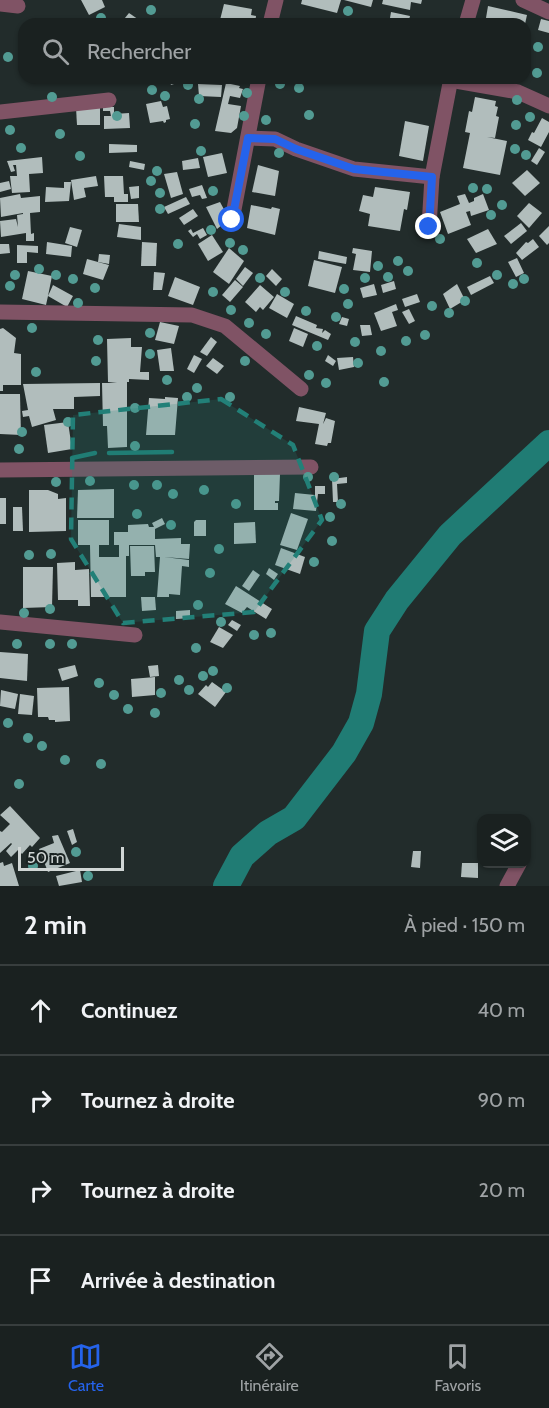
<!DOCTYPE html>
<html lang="fr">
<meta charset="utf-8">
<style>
:root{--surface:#1a2120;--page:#232929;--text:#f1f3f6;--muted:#9fa3a5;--line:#383e3e;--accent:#2563eb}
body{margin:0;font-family:Cabin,sans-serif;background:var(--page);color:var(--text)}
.controls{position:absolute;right:18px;bottom:18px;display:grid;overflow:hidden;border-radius:12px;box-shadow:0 2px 4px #0004}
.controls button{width:54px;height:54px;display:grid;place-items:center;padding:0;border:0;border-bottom:2px solid var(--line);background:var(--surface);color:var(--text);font:30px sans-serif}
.scale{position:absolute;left:18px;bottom:15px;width:106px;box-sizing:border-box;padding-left:6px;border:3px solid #d0d6d5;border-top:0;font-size:16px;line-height:21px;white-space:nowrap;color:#d0d6d5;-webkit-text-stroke:4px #192221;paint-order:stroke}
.stop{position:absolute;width:18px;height:18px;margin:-14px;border:4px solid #2563eb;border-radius:50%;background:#fff}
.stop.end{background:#2563eb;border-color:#fff;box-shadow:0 2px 6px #0008}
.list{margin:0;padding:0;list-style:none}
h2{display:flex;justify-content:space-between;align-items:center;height:78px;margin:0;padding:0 24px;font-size:26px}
h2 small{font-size:20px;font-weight:400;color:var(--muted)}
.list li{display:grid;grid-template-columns:39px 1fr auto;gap:18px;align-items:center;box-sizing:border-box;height:90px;padding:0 24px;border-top:2px solid var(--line)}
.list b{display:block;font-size:22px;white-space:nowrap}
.list em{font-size:20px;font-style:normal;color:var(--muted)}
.icon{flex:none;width:33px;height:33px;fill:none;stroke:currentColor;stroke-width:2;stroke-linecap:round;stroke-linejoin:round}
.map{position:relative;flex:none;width:549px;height:886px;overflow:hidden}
.search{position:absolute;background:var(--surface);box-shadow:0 2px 4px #0004;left:18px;right:18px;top:18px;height:66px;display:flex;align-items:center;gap:15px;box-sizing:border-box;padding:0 21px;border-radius:18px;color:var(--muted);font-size:22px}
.sheet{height:438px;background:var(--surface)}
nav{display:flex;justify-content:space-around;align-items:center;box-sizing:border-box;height:84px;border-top:2px solid var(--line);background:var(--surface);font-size:16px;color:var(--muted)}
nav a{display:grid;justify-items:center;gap:3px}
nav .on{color:var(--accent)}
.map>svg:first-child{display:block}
</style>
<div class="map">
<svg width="549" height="886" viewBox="0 0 549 886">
<rect width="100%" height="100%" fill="#222c2b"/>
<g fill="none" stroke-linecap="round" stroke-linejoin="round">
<g stroke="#207c74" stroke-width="4.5">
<polyline points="109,453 172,452"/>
<polyline points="72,458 95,453"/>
</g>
<polyline stroke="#207c74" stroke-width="26" points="226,886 242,856 268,833 294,818 344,753 361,723 369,694 377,631 397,600 450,535 549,443"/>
</g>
<g fill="#b1bdbc">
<polygon points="81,0 102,0 105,7 89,15"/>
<polygon points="302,0 341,0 337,13 301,4"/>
<polygon points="344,0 373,0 371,7"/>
<polygon points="383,0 422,0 421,4 411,2 410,10 382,4"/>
<polygon points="224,4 252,9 251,15 256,16 255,24 219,24"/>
<polygon points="488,6 527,15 525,24 485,24"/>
<polygon points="391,12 410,16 408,24 389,24"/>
<polygon points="129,13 145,24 120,24"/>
<polygon points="541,19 549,21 549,33 538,30"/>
<polygon points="169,78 192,78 171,85"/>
<polygon points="226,83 240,86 239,88 243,89 240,98 230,96 228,104 241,106 237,128 231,133 215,131"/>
<polygon points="198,84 222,85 221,97 199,96"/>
<polygon points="475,97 496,101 495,106 498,107 496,116 499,117 495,138 487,137 507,141 500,175 463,168 470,133 465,132 469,111 472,112"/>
<polygon points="161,101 163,107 167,106 170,119 166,120 166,122 164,123 163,121 150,123 146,104"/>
<polygon points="103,107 114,107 114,114 129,113 130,128 104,129 104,116 111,116 110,111 103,111"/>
<polygon points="76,108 100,108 100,125 77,125"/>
<polygon points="542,118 549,122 549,132 541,147 528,140 532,132 534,133"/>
<polygon points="405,121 429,126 423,161 399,156"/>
<polygon points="109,144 137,145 137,152 109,153"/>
<polygon points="539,148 545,152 537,165 531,161"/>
<polygon points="222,153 227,173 208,177 203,157"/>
<polygon points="42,157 43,173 29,174 30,192 12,193 10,176 17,176 16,165 13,165 15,171 11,172 7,161"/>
<polygon points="198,158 200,168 183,170 182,161"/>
<polygon points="130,161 145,164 144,170 129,167"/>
<polygon points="258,165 279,171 275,196 252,192"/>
<polygon points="527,170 540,183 525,196 512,183"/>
<polygon points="177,172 183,194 171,198 164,174"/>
<polygon points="96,176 98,186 84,188 86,197 74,200 71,180"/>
<polygon points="104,176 123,176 124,194 128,194 128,202 114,202 114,197 105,197"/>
<polygon points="9,181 11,189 0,192 0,183"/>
<polygon points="64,182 71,182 69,201 45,202 46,187 64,188"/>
<polygon points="202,185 207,198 202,199 200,195 192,197 189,189"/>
<polygon points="139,186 139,198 131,199 129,187"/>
<polygon points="375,187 410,192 407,210 404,209 400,231 368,226 370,214 359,211 363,195 373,197"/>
<polygon points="20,194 21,198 40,196 40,212 30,213 31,234 34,233 34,241 26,241 26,233 1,237 0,221 16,219 18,227 17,215 23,214 23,213 1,217 0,198"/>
<polygon points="465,194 469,203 474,201 474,198 483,194 489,210 471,216 470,211 466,212 471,225 448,234 440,212 460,204 457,196"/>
<polygon points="186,197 190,204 168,214 164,207"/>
<polygon points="220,202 227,215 225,217 227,221 217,229 206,207"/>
<polygon points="529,203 542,213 529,228 517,216"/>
<polygon points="116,204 138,204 139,222 116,222"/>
<polygon points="251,205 271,209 272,207 280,209 275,235 247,228"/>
<polygon points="193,209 198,216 184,225 179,218"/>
<polygon points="521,223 527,231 511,244 504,236"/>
<polygon points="119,224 141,227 141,240 117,237"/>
<polygon points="549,226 549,243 547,245 539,236"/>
<polygon points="70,227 82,230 77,247 65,243"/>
<polygon points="203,228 207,235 200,239 197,234 193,237 188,231 191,229 193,233"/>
<polygon points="488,229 497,244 476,253 467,239"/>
<polygon points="212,235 223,252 208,261 198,244"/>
<polygon points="533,239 539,247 522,260 516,253 526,242 528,243"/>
<polygon points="47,242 72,246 71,257 46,254"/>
<polygon points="142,242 157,243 156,266 141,266"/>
<polygon points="0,244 9,244 10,253 0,254"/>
<polygon points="17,245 38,246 38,253 27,252 27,263 17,263"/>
<polygon points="229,248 244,261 229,284 213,272"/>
<polygon points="353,248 372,251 370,272 353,270 356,254 352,253"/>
<polygon points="319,251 347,257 346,264 318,259"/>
<polygon points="99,254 110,255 109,264 98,262"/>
<polygon points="517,258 524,273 516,277 508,262"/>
<polygon points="87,259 109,265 103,280 83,274"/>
<polygon points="314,260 342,267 335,293 308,286"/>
<polygon points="245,267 253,273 243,286 236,279"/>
<polygon points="272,269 282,279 276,286 266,276"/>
<polygon points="28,271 52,276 48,296 53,285 73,296 67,307 48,296 46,305 22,299"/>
<polygon points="154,272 165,273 162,290 153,290"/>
<polygon points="490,276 494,283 471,295 467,287"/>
<polygon points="175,277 200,287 193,305 168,296"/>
<polygon points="235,280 243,287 230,302 222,295"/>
<polygon points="394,281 396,289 383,293 381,285"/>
<polygon points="374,284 377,295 363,298 360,288"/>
<polygon points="457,284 465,300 450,309 443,294"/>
<polygon points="260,285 274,297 263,310 260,307 256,312 245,302"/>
<polygon points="277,294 294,304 287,318 269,308"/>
<polygon points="417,294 420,302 405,307 402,299"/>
<polygon points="396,304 398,310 392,312 397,326 381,331 374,313"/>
<polygon points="409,309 415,321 409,324 402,312"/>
<polygon points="296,316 317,325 316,328 323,329 322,333 325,330 331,334 328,340 292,325"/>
<polygon points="342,317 349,319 347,326 339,324"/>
<polygon points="160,322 179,326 174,344 155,340"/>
<polygon points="360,325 370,325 372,335 362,336"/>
<polygon points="3,328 16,338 14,353 21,354 21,385 3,385 3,391 0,391 0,329"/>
<polygon points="294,328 308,334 303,347 289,341"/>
<polygon points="211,337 217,342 207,356 200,352"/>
<polygon points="131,338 131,347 142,347 140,372 149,372 149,380 129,379 129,382 127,382 127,447 108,448 107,426 103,426 102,383 117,383 108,382 107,339"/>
<polygon points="171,348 174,371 160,371 157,350"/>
<polygon points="194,355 202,359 194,373 187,369"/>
<polygon points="328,355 336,361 333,366 325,361"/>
<polygon points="353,357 354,367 339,370 337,358"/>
<polygon points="213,358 224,366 217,374 206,366"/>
<polygon points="100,383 100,396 74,397 74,409 53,409 56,420 32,427 29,416 23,417 22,411 28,410 23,384"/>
<polygon points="0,394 20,394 21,435 0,434"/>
<polygon points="165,397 178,398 175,435 146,435 149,398 165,399"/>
<polygon points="299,407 326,413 323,424 326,418 335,421 331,443 328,443 327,446 315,444 319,424 296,421"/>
<polygon points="68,422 72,449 48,453 44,425"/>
<polygon points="254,473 280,474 279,501 275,501 275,503 278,503 278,510 254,510"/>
<polygon points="347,477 347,483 337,484 338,502 333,502 332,479"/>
<polygon points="315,486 325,486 325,494 318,494 316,511 293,509 295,493 315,495"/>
<polygon points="114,489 114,518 77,518 78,490"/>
<polygon points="29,490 48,490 58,494 58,499 66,498 66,531 29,532"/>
<rect x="0" y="498" width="6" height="26"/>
<polygon points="13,507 22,507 23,531 13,531"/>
<polygon points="291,513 308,519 297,550 280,545"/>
<polygon points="162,518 165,524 155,529 155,539 181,538 181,544 190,544 189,559 164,557 189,560 189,567 182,566 180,595 169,594 169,597 157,597 160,557 156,557 155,545 129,545 129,556 126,556 126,597 91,597 90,545 78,545 78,520 109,520 109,545 99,545 99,557 119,557 119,545 114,545 114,532 128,532 128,525 148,524 149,527 154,527 152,523"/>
<polygon points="196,520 206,520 206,536 194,536 194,522"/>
<polygon points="255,522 256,543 234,544 234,523"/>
<polygon points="130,546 154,546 155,572 145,572 145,576 131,576"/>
<polygon points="281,548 305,557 300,574 275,565"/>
<polygon points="75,562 75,570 89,569 90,606 78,606 78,600 58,600 57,563"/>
<polygon points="23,567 53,567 52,607 23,608"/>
<polygon points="269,568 278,574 274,580 266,574"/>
<polygon points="253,570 260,575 249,591 242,586"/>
<polygon points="236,586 272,609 266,619 247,607 242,613 225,604"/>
<polygon points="141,597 155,597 156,610 142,611"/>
<polygon points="190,610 190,618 176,619 176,611"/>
<polygon points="232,620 241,625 237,631 228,625"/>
<polygon points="219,627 233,635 223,648 210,642"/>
<polygon points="0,652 28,654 27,681 0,678"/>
<polygon points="75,665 78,676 62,681 58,669"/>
<polygon points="158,665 159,676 150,677 148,666"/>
<polygon points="155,677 155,695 132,697 131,679"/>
<polygon points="212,682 226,692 215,707 198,694 206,685 208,687"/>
<polygon points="69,687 70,721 55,722 55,720 49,720 48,717 38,717 37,688"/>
<polygon points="1,690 18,694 15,709 0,706"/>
<polygon points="20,694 34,696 32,715 18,714"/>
<polygon points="10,806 40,838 32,847 30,845 22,854 18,850 11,857 6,851 12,844 11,843 0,853 0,831 2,832 10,824 0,815"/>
<polygon points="73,829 77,842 72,845 67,831"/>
<polygon points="58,835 70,863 48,872 39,849 54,843 52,836"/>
<polygon points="413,851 421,851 420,868 411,867"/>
<polygon points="3,862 4,866 12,863 19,886 0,886 0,863"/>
<polygon points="462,863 478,863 478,878 461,877"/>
<polygon points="80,870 82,882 59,886 56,876"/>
</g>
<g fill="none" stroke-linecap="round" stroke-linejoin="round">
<g stroke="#805365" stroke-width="15">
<polyline points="523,0 549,12"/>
<polyline points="0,4 18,6"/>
<polyline points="270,24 276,0"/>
<polyline points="466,24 473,0"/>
<polyline points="450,80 518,92 549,106"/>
<polyline points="0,112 109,100"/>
<polyline points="248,138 275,139 296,149 354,169 432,177"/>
<polyline points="232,220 259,78"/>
<polyline points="429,227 432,177 451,78"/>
<polyline points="0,312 192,315 225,326 301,389"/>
<polyline points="0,470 311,467"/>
<polyline points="0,622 135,635"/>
<polyline points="507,886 519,864"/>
</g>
</g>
<g fill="#529b93">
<circle cx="151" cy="10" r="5"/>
<circle cx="348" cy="11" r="5"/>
<circle cx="101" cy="18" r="5"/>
<circle cx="538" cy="47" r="5"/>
<circle cx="8" cy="57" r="5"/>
<circle cx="537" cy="73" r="5"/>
<circle cx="280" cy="84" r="5"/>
<circle cx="188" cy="85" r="5"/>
<circle cx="299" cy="88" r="5"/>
<circle cx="152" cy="90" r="5"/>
<circle cx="247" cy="93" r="5"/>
<circle cx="165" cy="96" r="5"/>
<circle cx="52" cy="97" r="5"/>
<circle cx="199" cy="99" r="5"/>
<circle cx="517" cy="100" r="5"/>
<circle cx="309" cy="115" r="5"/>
<circle cx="117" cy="116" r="5"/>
<circle cx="244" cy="116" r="5"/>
<circle cx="530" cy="117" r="5"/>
<circle cx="266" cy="120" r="5"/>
<circle cx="195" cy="124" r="5"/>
<circle cx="516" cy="125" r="5"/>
<circle cx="10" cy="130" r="5"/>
<circle cx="60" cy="134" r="5"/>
<circle cx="21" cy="148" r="5"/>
<circle cx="515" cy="149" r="5"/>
<circle cx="201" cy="151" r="5"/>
<circle cx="279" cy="153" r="5"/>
<circle cx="526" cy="155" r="5"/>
<circle cx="80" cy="156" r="5"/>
<circle cx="157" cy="171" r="5"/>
<circle cx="151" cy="181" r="5"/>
<circle cx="473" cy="188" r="5"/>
<circle cx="487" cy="189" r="5"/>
<circle cx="213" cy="191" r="5"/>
<circle cx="160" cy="193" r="5"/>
<circle cx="502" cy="205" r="5"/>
<circle cx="160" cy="209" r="5"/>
<circle cx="491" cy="215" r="5"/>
<circle cx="211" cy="230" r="5"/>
<circle cx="440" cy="239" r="5"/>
<circle cx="230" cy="243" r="5"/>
<circle cx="178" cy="244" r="5"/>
<circle cx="243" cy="250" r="5"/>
<circle cx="398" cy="261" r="5"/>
<circle cx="477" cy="263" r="5"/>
<circle cx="378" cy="266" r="5"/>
<circle cx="39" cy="269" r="5"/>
<circle cx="408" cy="271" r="5"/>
<circle cx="15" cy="275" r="5"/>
<circle cx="56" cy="275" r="5"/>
<circle cx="497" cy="275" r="5"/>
<circle cx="388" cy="277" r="5"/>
<circle cx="260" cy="278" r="5"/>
<circle cx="365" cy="278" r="5"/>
<circle cx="73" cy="279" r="5"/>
<circle cx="524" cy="279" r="5"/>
<circle cx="513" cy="284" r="5"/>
<circle cx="10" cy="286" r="5"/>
<circle cx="95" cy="288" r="5"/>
<circle cx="344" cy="289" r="5"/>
<circle cx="213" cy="292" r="5"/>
<circle cx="285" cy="292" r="5"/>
<circle cx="465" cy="301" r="5"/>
<circle cx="78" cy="303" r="5"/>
<circle cx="348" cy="304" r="5"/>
<circle cx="432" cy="306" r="5"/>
<circle cx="231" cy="310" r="5"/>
<circle cx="306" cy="311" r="5"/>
<circle cx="449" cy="313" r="5"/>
<circle cx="336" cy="317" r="5"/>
<circle cx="249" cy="323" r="5"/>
<circle cx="32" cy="328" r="5"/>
<circle cx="150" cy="333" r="5"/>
<circle cx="266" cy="334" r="5"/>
<circle cx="425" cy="335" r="5"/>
<circle cx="98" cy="340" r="5"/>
<circle cx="406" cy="341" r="5"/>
<circle cx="355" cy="342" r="5"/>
<circle cx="317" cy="346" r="5"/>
<circle cx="381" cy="351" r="5"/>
<circle cx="150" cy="354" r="5"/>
<circle cx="96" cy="361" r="5"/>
<circle cx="245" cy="361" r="5"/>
<circle cx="358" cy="363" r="5"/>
<circle cx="36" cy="372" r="5"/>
<circle cx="309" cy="375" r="5"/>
<circle cx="167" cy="380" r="5"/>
<circle cx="384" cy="382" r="5"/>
<circle cx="326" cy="383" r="5"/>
<circle cx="197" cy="388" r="5"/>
<circle cx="187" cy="397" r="5"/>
<circle cx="230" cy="397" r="5"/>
<circle cx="135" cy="408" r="5"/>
<circle cx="68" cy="422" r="5"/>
<circle cx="22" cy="432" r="5"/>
<circle cx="135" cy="446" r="5"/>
<circle cx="19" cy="449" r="5"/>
<circle cx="308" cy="477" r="5"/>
<circle cx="334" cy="477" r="5"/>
<circle cx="90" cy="481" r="5"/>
<circle cx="56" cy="482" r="5"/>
<circle cx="134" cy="485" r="5"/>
<circle cx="157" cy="485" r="5"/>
<circle cx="204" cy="490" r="5"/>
<circle cx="173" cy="494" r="5"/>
<circle cx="236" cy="504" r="5"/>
<circle cx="341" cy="504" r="5"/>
<circle cx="137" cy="514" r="5"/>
<circle cx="330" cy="517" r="5"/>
<circle cx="171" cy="525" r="5"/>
<circle cx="332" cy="541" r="5"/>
<circle cx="219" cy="549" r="5"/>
<circle cx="51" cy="554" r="5"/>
<circle cx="29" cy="555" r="5"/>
<circle cx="314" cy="562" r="5"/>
<circle cx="210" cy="573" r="5"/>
<circle cx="198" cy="605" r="5"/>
<circle cx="50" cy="609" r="5"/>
<circle cx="24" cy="613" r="5"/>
<circle cx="221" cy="622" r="5"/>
<circle cx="271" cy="633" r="5"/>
<circle cx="254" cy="635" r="5"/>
<circle cx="17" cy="644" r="5"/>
<circle cx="50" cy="644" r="5"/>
<circle cx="72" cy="644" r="5"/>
<circle cx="196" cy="648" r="5"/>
<circle cx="213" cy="671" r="5"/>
<circle cx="203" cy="676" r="5"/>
<circle cx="179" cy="680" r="5"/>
<circle cx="99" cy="683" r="5"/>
<circle cx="227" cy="688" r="5"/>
<circle cx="189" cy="690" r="5"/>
<circle cx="161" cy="693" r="5"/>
<circle cx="114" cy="695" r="5"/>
<circle cx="128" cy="709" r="5"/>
<circle cx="155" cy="713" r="5"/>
<circle cx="8" cy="723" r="5"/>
<circle cx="28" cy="738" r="5"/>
<circle cx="42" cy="746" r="5"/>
<circle cx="65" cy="760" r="5"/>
<circle cx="101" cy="764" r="5"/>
<circle cx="19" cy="784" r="5"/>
<circle cx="76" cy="852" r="5"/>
<circle cx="33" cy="866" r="5"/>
<circle cx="88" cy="876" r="5"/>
</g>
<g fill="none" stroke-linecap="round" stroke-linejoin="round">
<polyline stroke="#2563eb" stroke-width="8" points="232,220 248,138 275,139 296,149 354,169 432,177 429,227"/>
</g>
<path fill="#228078" fill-opacity="0.2" stroke="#228078" stroke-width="4.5" stroke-dasharray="12 8" stroke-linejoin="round" d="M 221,399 L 293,445 L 322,520 L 254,612 L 123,623 L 71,539 L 73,415 Z"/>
</svg>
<div class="controls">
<button><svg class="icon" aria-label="layers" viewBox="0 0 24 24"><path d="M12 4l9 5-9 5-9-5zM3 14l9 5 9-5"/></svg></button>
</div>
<div class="scale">50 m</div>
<div class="stop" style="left:232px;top:220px"></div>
<div class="stop end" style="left:429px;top:227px"></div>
<div class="search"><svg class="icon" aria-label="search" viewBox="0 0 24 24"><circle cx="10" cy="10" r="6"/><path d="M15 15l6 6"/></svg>Rechercher</div>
</div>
<section class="sheet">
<h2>2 min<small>À pied · 150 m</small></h2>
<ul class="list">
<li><svg class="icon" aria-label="ahead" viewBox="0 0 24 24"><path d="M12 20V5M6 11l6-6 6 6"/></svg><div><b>Continuez</b></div><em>40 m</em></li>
<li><svg class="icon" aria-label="right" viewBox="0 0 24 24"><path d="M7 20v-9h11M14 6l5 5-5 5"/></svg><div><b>Tournez à droite</b></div><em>90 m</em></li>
<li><svg class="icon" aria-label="right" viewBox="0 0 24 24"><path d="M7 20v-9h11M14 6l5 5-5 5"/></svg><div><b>Tournez à droite</b></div><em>20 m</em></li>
<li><svg class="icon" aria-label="arrive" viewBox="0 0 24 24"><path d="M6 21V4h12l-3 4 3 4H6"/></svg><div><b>Arrivée à destination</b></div></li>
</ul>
</section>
<nav>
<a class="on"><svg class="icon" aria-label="map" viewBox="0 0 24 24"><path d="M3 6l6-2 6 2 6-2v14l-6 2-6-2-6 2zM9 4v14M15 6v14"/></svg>Carte</a>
<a><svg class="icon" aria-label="directions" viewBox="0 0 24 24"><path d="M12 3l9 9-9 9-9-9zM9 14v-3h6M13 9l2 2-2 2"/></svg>Itinéraire</a>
<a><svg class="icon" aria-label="saved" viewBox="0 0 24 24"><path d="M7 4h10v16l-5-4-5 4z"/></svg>Favoris</a>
</nav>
